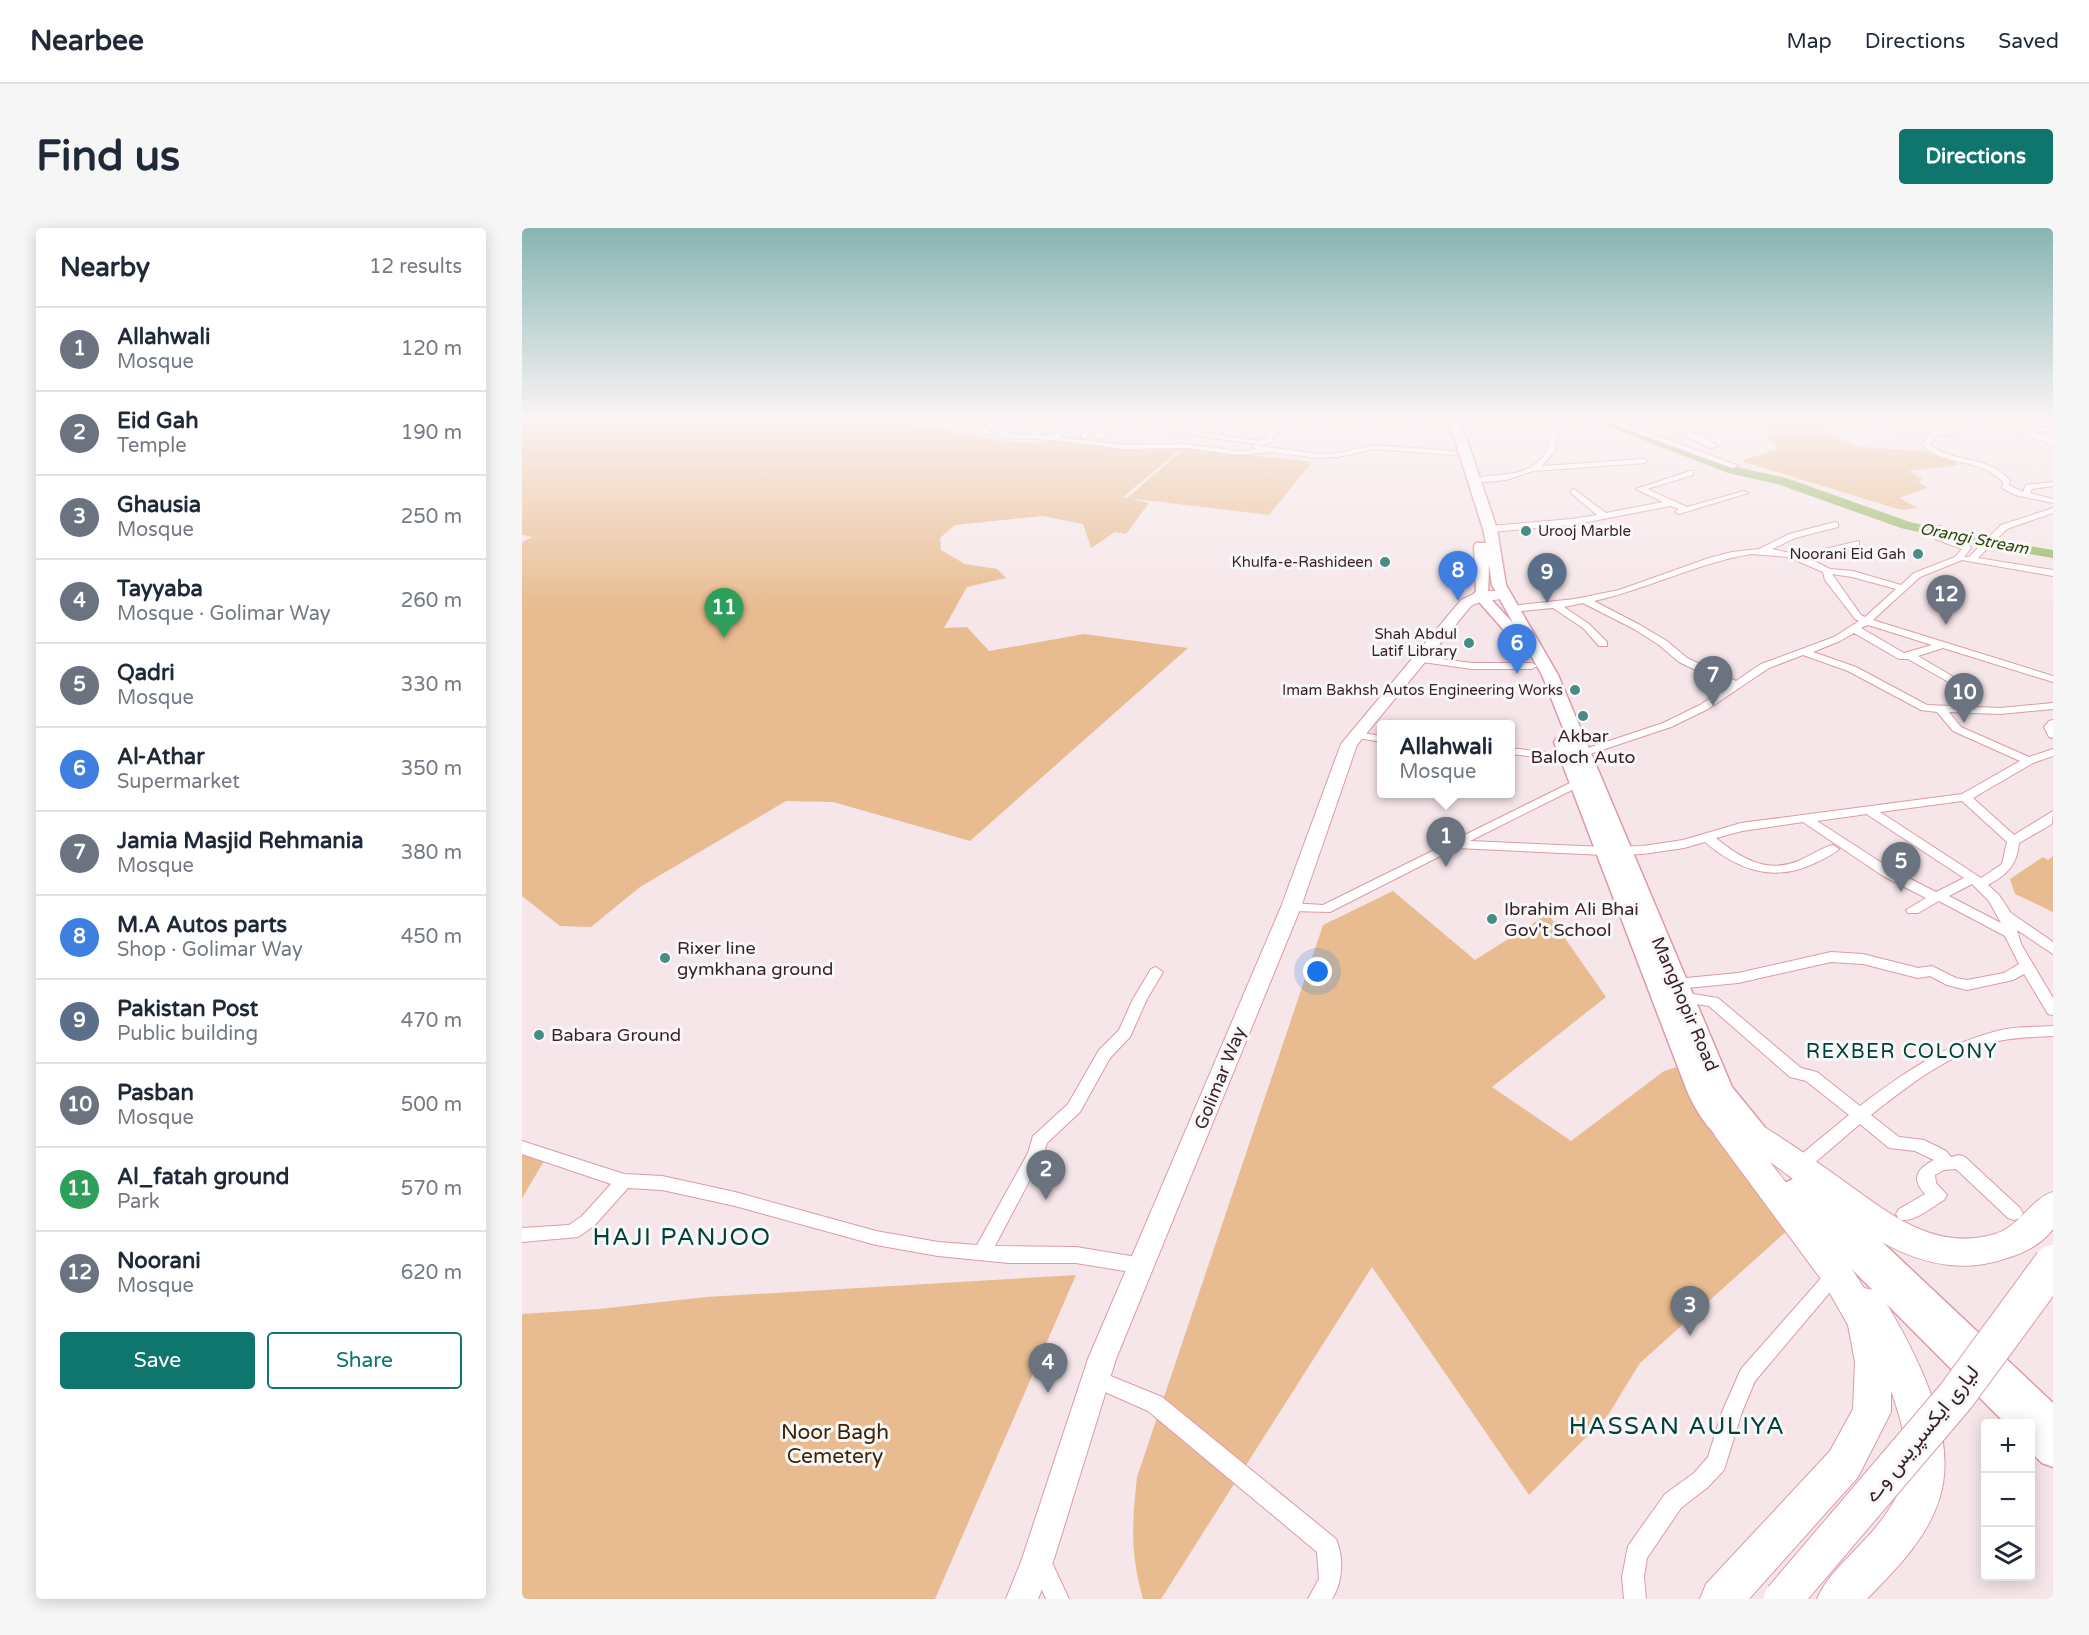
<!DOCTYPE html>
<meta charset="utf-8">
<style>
:root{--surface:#fff;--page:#f6f6f7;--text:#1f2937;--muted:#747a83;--line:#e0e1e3;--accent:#0f766e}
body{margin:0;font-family:"Varela Round",Vazirmatn,sans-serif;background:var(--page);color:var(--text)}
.controls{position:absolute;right:18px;bottom:18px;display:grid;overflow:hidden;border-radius:6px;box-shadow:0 3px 15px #0003}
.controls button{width:54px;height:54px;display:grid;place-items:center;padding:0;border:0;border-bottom:2px solid var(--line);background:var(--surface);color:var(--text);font:30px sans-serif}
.you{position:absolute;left:796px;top:744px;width:21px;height:21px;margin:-15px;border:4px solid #fff;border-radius:50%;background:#1a73e8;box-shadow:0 0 0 9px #1a73e833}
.badge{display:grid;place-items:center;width:39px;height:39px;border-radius:50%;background:var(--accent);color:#fff;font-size:20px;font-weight:700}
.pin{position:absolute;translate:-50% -50px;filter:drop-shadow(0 2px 3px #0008)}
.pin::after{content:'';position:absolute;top:32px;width:21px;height:18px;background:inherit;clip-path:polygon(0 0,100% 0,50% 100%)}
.popup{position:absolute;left:855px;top:492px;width:138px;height:78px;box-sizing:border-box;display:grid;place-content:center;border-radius:6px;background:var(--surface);filter:drop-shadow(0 2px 4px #0005);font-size:20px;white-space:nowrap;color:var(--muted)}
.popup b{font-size:22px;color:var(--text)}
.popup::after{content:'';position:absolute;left:50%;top:100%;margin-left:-12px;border:12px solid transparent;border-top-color:var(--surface)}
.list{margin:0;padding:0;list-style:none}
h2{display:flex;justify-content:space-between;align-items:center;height:78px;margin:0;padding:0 24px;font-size:26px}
h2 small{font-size:20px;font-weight:400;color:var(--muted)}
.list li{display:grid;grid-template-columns:39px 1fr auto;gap:18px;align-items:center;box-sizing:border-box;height:84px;padding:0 24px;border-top:2px solid var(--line)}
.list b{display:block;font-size:22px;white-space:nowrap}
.list p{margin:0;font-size:20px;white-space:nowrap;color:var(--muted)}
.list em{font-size:20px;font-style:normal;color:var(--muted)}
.actions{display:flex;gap:12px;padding:18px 24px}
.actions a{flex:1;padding:14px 0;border:2px solid var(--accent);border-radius:6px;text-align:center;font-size:21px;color:var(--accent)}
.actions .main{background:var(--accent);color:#fff}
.icon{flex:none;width:33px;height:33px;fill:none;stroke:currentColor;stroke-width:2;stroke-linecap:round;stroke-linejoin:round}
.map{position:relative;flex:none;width:1531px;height:1371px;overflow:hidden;border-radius:6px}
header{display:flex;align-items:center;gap:36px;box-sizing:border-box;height:84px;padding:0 30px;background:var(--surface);border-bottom:2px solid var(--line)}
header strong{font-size:28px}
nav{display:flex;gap:33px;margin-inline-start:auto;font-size:21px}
.intro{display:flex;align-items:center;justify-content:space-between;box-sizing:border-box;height:144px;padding:0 36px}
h1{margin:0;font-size:42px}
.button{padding:15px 27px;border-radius:6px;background:var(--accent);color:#fff;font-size:21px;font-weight:700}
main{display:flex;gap:36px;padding:0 36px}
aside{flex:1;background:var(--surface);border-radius:6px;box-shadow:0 3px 15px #0003}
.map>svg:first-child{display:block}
</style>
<header>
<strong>Nearbee</strong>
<nav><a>Map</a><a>Directions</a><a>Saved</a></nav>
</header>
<div class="intro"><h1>Find us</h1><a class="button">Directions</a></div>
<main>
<aside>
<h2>Nearby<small>12 results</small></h2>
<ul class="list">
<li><span class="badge" style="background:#6b7280">1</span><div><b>Allahwali</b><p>Mosque</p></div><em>120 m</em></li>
<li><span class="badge" style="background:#6b7280">2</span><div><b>Eid Gah</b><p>Temple</p></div><em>190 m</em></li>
<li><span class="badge" style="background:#6b7280">3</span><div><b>Ghausia</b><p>Mosque</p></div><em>250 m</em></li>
<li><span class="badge" style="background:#6b7280">4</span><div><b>Tayyaba</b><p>Mosque · Golimar Way</p></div><em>260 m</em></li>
<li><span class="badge" style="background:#6b7280">5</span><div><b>Qadri</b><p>Mosque</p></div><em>330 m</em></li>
<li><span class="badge" style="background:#3f7fe0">6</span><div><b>Al-Athar</b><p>Supermarket</p></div><em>350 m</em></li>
<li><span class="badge" style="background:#6b7280">7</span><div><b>Jamia Masjid Rehmania</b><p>Mosque</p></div><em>380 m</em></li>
<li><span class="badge" style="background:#3f7fe0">8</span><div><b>M.A Autos parts</b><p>Shop · Golimar Way</p></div><em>450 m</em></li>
<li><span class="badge" style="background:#5c6f8a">9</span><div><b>Pakistan Post</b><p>Public building</p></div><em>470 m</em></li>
<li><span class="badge" style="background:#6b7280">10</span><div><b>Pasban</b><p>Mosque</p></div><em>500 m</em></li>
<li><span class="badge" style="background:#2e9e5b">11</span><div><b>Al_fatah ground</b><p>Park</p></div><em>570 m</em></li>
<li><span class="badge" style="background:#6b7280">12</span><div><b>Noorani</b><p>Mosque</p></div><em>620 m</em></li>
</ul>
<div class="actions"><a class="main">Save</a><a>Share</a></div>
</aside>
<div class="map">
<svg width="1531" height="1371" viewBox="0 0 1531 1371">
<rect width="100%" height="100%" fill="#f6e6e9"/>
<g fill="#e8bc90">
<polygon points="0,189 351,189 480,213 516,215 530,212 613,222 659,221 601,269 627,275 604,306 593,304 569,320 561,296 521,288 433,297 418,310 419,322 443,336 475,341 484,350 445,359 422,400 445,399 467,423 562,406 666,420 448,613 311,574 264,573 118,659 69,699 38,698 0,668 0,314 11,309 0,307"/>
<polygon points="1228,189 1305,189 1319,197 1253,204"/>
<polygon points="1244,205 1309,206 1338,219 1402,223 1438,231 1433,234 1437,237 1387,243 1400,251 1397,254 1405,260 1377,270 1396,280 1379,282 1219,233 1255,221"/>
<polygon points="663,220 790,234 747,287 605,270"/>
<polygon points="1531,628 1531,684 1493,666 1488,651 1521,629 1526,632"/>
<path d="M 871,663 L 953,732 L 1026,686 L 1084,769 L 970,859 L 1049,913 L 1142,843 L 1165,836 L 1278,991 L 1118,1135 L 1086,1187 L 1007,1267 L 850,1039 L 639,1371 L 621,1371 C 608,1325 610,1296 615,1249 L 801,697 Z"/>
<polygon points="0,919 25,928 0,970"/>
<polygon points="554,1047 413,1371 0,1371 0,1086 77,1081 184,1069"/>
</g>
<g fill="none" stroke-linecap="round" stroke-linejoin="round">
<polygon fill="#96b664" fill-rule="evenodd" points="1062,189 1079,189 1215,239 1264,250 1388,294 1448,308 1531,322 1531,330 1448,316 1379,300 1255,256 1206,245"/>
<g stroke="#df99a6" stroke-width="2">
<g id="minor">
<path d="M 371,189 L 387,189 L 434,197 L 448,189 L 456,189 L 442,198 L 458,201 L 478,189 L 486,189 L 466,203 L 478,205 L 504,189 L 512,189 L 486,206 L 507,207 L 533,189 L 541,189 L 516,207 L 530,208 L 555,189 L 589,189 L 594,192 L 604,189 L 602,193 L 652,200 L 665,189 L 673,189 L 659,201 L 689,206 L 709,189 L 716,189 L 696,207 L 737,213 L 743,210 L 760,192 L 720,189 L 921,192 L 923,193 L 923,195 L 767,192 L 749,214 L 739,218 L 795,226 L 817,225 L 852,217 L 932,223 L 936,225 L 932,227 L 852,221 L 817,229 L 795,230 L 751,224 L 717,227 L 664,220 L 603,221 L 532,212 L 485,210 ZM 562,191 L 577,193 L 559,206 L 559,210 L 562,210 L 585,194 L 590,195 L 573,207 L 573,211 L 579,211 L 597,196 L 733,216 L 731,219 L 734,221 L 717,223 L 664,216 L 603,217 L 538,209 Z"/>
<path d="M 1062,189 L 1085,189 L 1217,238 L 1210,240 L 1076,191 L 1049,196 L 1037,203 L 1032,224 L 1020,238 L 1121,231 L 1124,231 L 1124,235 L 1011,243 L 984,252 L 953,255 L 949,253 C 963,244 992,251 1012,237 C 1041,217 1011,198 1062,189 Z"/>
<path d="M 1095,189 C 1128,189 1168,198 1196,218 L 1189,220 L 1146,200 Z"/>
<path d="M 1331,189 L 1342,189 L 1377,200 L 1406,202 L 1399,189 L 1406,189 L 1414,202 L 1422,203 L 1468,189 L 1479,189 L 1425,207 L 1415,207 L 1408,216 C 1431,237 1460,224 1488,252 L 1487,257 L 1501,264 L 1504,257 L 1531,254 L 1531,258 L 1510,261 L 1508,265 L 1531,271 L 1531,275 L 1493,267 L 1480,260 L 1481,254 C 1456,228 1422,240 1400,216 L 1407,206 L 1376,204 Z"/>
<polygon points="1509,189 1531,189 1531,192"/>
<polygon points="1492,198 1504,201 1531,198 1531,202 1512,204 1531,212 1531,217 1492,202"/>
<polygon points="1168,243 1171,243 1171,247 1125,261 1165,279 1222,263 1226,265 1157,286 1153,284 1157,281 1148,278 1050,297 968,304 964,301 968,298 1050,291 1075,287 1049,265 1048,263 1052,261 1084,285 1141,274 1114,261"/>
<path d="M 1531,280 L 1531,285 L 1485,301 L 1456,330 L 1531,342 L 1531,348 L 1440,332 L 1398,349 L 1351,392 L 1531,448 L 1531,454 L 1421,420 L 1396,428 L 1457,464 L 1458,466 L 1453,469 L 1386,431 L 1377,431 L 1332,405 L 1318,413 L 1291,424 L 1334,439 L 1405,477 L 1478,480 L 1531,475 L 1531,481 L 1478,486 L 1427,484 L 1439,499 L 1507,529 L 1531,521 L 1531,528 L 1511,535 L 1451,570 L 1492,607 L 1531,583 L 1530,596 L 1497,615 C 1495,637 1485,647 1466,657 L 1477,667 L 1489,685 L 1531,714 L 1531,726 L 1495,702 L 1499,716 L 1531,770 L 1531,787 L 1526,786 L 1502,746 L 1491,752 L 1445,762 L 1425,757 L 1408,748 L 1396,750 L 1341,736 L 1309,734 L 1216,755 L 1154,761 L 1149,759 L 1147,756 L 1149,753 L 1154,751 L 1216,745 L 1309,724 L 1341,726 L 1396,740 L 1410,738 L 1434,750 L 1445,752 L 1482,745 L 1497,736 L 1483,708 L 1417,673 L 1396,685 L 1386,685 L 1384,682 L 1404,670 L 1361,648 L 1281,594 L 1220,603 L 1194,610 C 1218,630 1245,646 1276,633 C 1288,628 1299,620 1311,617 L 1317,621 C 1311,627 1301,631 1293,635 C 1252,655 1216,642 1183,614 L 1162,620 L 1121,626 L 1083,627 L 934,620 L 808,684 L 769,683 L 762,679 L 769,675 L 801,677 L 1056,551 L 1062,555 L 1060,557 L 948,613 L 1083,619 L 1121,618 L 1161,612 L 1219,595 L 1440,566 L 1498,533 L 1431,503 L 1415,484 L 1399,482 L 1326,443 L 1281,427 L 1247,440 L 1186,481 L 1149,499 L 1065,527 L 1057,527 L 1057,523 L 1141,495 L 1178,477 L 1207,458 L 1157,434 L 1137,417 L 1112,401 L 1061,375 L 1042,379 L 1067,396 L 1085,414 L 1085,418 L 1077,418 L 1061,400 L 1031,380 L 989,384 L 984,381 L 989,378 L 1053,371 L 1097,362 L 1187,330 L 1210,324 L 1237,321 L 1267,306 L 1313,294 L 1316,295 L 1316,299 L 1273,310 L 1250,321 L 1277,327 L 1337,313 L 1337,317 L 1286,330 L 1308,341 L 1331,343 L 1379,357 L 1392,345 L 1433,329 L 1440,321 L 1413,311 L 1413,298 L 1419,298 L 1420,308 L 1448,318 L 1449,320 L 1442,329 L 1447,329 L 1479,297 ZM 1229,326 L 1266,329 L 1301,344 L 1303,352 L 1333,391 L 1337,393 L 1312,409 L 1239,436 L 1214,453 L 1165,430 L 1145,413 L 1118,397 L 1072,373 C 1126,361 1175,335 1229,326 ZM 1310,346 L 1330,349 L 1374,361 L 1343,389 L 1339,387 ZM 1346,397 L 1410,417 L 1382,425 L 1339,400 ZM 1440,573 L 1485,614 L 1480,636 L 1459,650 L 1358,584 ZM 1345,586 L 1346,587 L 1442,650 L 1414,664 L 1371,642 L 1295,593 ZM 1450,656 L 1467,673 L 1479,695 L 1427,668 Z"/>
<polygon points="897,428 950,435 1010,435 1015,438 1010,441 950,441 893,433 892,431"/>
<polygon points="1531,492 1531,510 1527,509 1522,499 1527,493"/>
<polygon points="834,504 860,508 860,514 830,509 830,505"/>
<polygon points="988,520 1048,527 1054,530 1048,533 988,526"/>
<polygon points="634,739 641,744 625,771 608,809 588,830 558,884 525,915 522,925 473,1018 554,1019 621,1030 627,1033 630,1038 627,1043 621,1046 554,1035 487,1035 416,1028 354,1017 213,978 140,962 106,960 72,998 56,1009 0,1014 0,1000 47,997 60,988 89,956 0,926 0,913 102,946 140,948 213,964 354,1003 416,1014 455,1017 506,925 511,908 546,876 577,822 597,802 611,771 629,741"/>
<path d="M 1159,764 L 1196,770 L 1279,840 L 1295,844 L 1338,878 C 1380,846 1423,816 1475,803 C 1493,798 1513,799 1531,798 L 1531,808 C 1513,809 1494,809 1476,813 C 1428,825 1387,857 1349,887 L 1377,909 L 1402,912 L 1424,923 L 1429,929 L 1437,927 L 1443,929 L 1498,980 L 1501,985 L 1498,990 L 1492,992 L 1486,990 L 1434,941 L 1422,942 L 1413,947 L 1414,955 L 1425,967 L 1422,972 C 1410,979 1391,996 1377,991 L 1374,986 L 1377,981 L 1403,966 C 1388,950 1396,940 1412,932 L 1393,923 L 1367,920 L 1338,896 L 1283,943 L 1277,945 L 1271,943 L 1269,938 L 1271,933 L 1327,887 L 1284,853 L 1268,849 L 1187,778 L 1154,773 L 1152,769 L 1154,765 Z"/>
<polygon points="1314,1037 1320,1040 1323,1045 1320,1050 1233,1153 1220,1184 1202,1242 1186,1259 1159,1280 1125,1330 1122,1349 1124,1371 1102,1371 1100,1349 1106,1318 1143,1266 1172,1245 1186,1229 1200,1184 1219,1141 1308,1040"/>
<path d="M 574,1142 L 640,1169 L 814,1311 C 822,1330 821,1354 810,1371 L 786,1371 L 797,1351 L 795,1324 L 626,1183 L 567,1157 L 564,1151 L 567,1145 Z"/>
<polygon points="517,1321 525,1324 547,1371 524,1371 506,1332 509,1324"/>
</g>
</g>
<g stroke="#df99a6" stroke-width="2">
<path id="secondary" d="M 958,363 L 981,363 L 988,367 C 980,374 963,370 949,378 L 835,517 L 779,679 L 594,1131 L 532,1331 L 516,1371 L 484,1371 L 500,1331 L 566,1131 L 759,679 L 819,516 L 939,372 Z"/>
</g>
<g stroke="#df99a6" stroke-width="3">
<g id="primary">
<path d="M 921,189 L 932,189 L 944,209 L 975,301 L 984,357 L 1036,447 L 1210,859 L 1254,913 L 1258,920 L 1254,927 C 1240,932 1235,926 1226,915 L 1215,921 C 1192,913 1174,884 1165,863 L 1032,514 L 1035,510 L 1045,510 L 1020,447 L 997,406 L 986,407 L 951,367 L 954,363 L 952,318 L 954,315 L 964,315 L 961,301 L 932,209 ZM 967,336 L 970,357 L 991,395 L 966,368 Z"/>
<polygon points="1282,945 1291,949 1531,1175 1531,1239 1520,1235 1508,1223 1508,1196 1484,1196 1261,972 1257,964 1261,956"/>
</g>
</g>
<g stroke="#df99a6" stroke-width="2">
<path id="motorway" d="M 1204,888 L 1215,892 L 1222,900 L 1233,896 L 1244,900 C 1271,917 1297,935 1323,954 C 1368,986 1413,1024 1473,1006 C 1499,998 1508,971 1531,964 L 1531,1001 C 1520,1016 1502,1025 1485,1030 C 1392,1063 1317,983 1248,934 L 1326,1035 L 1342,1060 L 1357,1063 C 1391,1119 1439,1206 1417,1272 C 1404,1312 1373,1342 1345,1371 L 1295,1371 C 1303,1352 1317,1339 1331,1324 C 1386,1268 1397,1239 1369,1163 L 1369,1184 L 1336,1249 L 1227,1371 L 1178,1371 L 1184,1356 L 1308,1223 L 1331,1181 L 1333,1134 L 1326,1097 L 1302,1055 L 1193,908 L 1189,900 L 1193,892 Z"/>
</g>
<use href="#minor" fill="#fff" fill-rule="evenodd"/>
<use href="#secondary" fill="#fff" fill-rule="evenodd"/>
<use href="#primary" fill="#fff" fill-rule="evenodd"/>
<use href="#motorway" fill="#fff" fill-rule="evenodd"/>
<g stroke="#df99a6" stroke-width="40" stroke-linecap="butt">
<polyline id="motorway-bridge" points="1261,1371 1434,1168 1531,1036"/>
</g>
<use href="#motorway-bridge" stroke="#fff" stroke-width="38"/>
</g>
<linearGradient id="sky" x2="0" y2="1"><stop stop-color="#87b5b3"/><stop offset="0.5" stop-color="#fbf4f5"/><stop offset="1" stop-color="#fbf4f5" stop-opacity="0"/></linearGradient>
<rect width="1531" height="381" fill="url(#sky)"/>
<g fill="#478d86" stroke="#f8f8f8" stroke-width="2">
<circle cx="1004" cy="303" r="6"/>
<circle cx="1396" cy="326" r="6"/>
<circle cx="863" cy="334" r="6"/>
<circle cx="947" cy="415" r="6"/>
<circle cx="1053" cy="462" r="6"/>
<circle cx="1061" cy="488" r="6"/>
<circle cx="970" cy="691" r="6"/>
<circle cx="143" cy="730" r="6"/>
<circle cx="17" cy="807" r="6"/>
</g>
<g text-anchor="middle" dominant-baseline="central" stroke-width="6" stroke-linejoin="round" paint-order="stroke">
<g font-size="15" fill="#3a1f24" stroke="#f8f8f8" text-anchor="end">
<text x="1016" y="303" text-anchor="start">Urooj Marble</text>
<text x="1384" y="326">Noorani Eid Gah</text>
<text x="851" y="334">Khulfa-e-Rashideen</text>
<text x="935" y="406">Shah Abdul<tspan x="935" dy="17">Latif Library</tspan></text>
<text x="1041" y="462">Imam Bakhsh Autos Engineering Works</text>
</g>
<g font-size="16" font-style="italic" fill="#304405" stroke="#f8f8f8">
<text transform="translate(1452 311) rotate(11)">Orangi Stream</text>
</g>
<g font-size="18" fill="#3a1f24" stroke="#f8f8f8" text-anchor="start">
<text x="1061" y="508" text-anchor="middle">Akbar<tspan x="1061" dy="21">Baloch Auto</tspan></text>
<text x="982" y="681">Ibrahim Ali Bhai<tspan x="982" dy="21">Gov't School</tspan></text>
<text x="155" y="720">Rixer line<tspan x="155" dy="21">gymkhana ground</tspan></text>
<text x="29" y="807">Babara Ground</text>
</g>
<g font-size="18" fill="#3a1f24" stroke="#f8f8f8">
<text transform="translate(1163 776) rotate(67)">Manghopir Road</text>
<text transform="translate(698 850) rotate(-68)">Golimar Way</text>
</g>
<g font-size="20" letter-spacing="1.5" fill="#00403b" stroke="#f8f8f8">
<text x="1380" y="824">REXBER COLONY</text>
</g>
<g font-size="21" fill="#3d2304" stroke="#f8f8f8">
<text x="313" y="1204">Noor Bagh<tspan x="313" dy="24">Cemetery</tspan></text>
</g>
<g font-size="21" fill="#3a1f24" stroke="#f8f8f8">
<text transform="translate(1400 1206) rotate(-51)">لیاری ایکسپریس وے</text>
</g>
<g font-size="24" letter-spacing="1.5" fill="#00403b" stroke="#f8f8f8">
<text x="160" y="1009">HAJI PANJOO</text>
<text x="1155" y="1198">HASSAN AULIYA</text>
</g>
</g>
</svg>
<div class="controls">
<button>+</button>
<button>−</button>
<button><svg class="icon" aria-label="layers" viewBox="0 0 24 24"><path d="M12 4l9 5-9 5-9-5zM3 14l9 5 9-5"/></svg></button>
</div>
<div class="you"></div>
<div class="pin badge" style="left:924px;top:639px;background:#6b7280">1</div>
<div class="popup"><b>Allahwali</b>Mosque</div>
<div class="pin badge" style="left:524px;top:972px;background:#6b7280">2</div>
<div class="pin badge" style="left:1168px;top:1108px;background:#6b7280">3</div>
<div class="pin badge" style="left:526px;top:1165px;background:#6b7280">4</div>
<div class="pin badge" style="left:1379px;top:664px;background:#6b7280">5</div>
<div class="pin badge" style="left:995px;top:446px;background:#3f7fe0">6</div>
<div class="pin badge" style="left:1191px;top:478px;background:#6b7280">7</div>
<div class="pin badge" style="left:936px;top:373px;background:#3f7fe0">8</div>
<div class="pin badge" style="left:1025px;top:375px;background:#5c6f8a">9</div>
<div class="pin badge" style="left:1442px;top:495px;background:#6b7280">10</div>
<div class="pin badge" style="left:202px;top:410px;background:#2e9e5b">11</div>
<div class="pin badge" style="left:1424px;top:397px;background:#6b7280">12</div>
</div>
</main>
